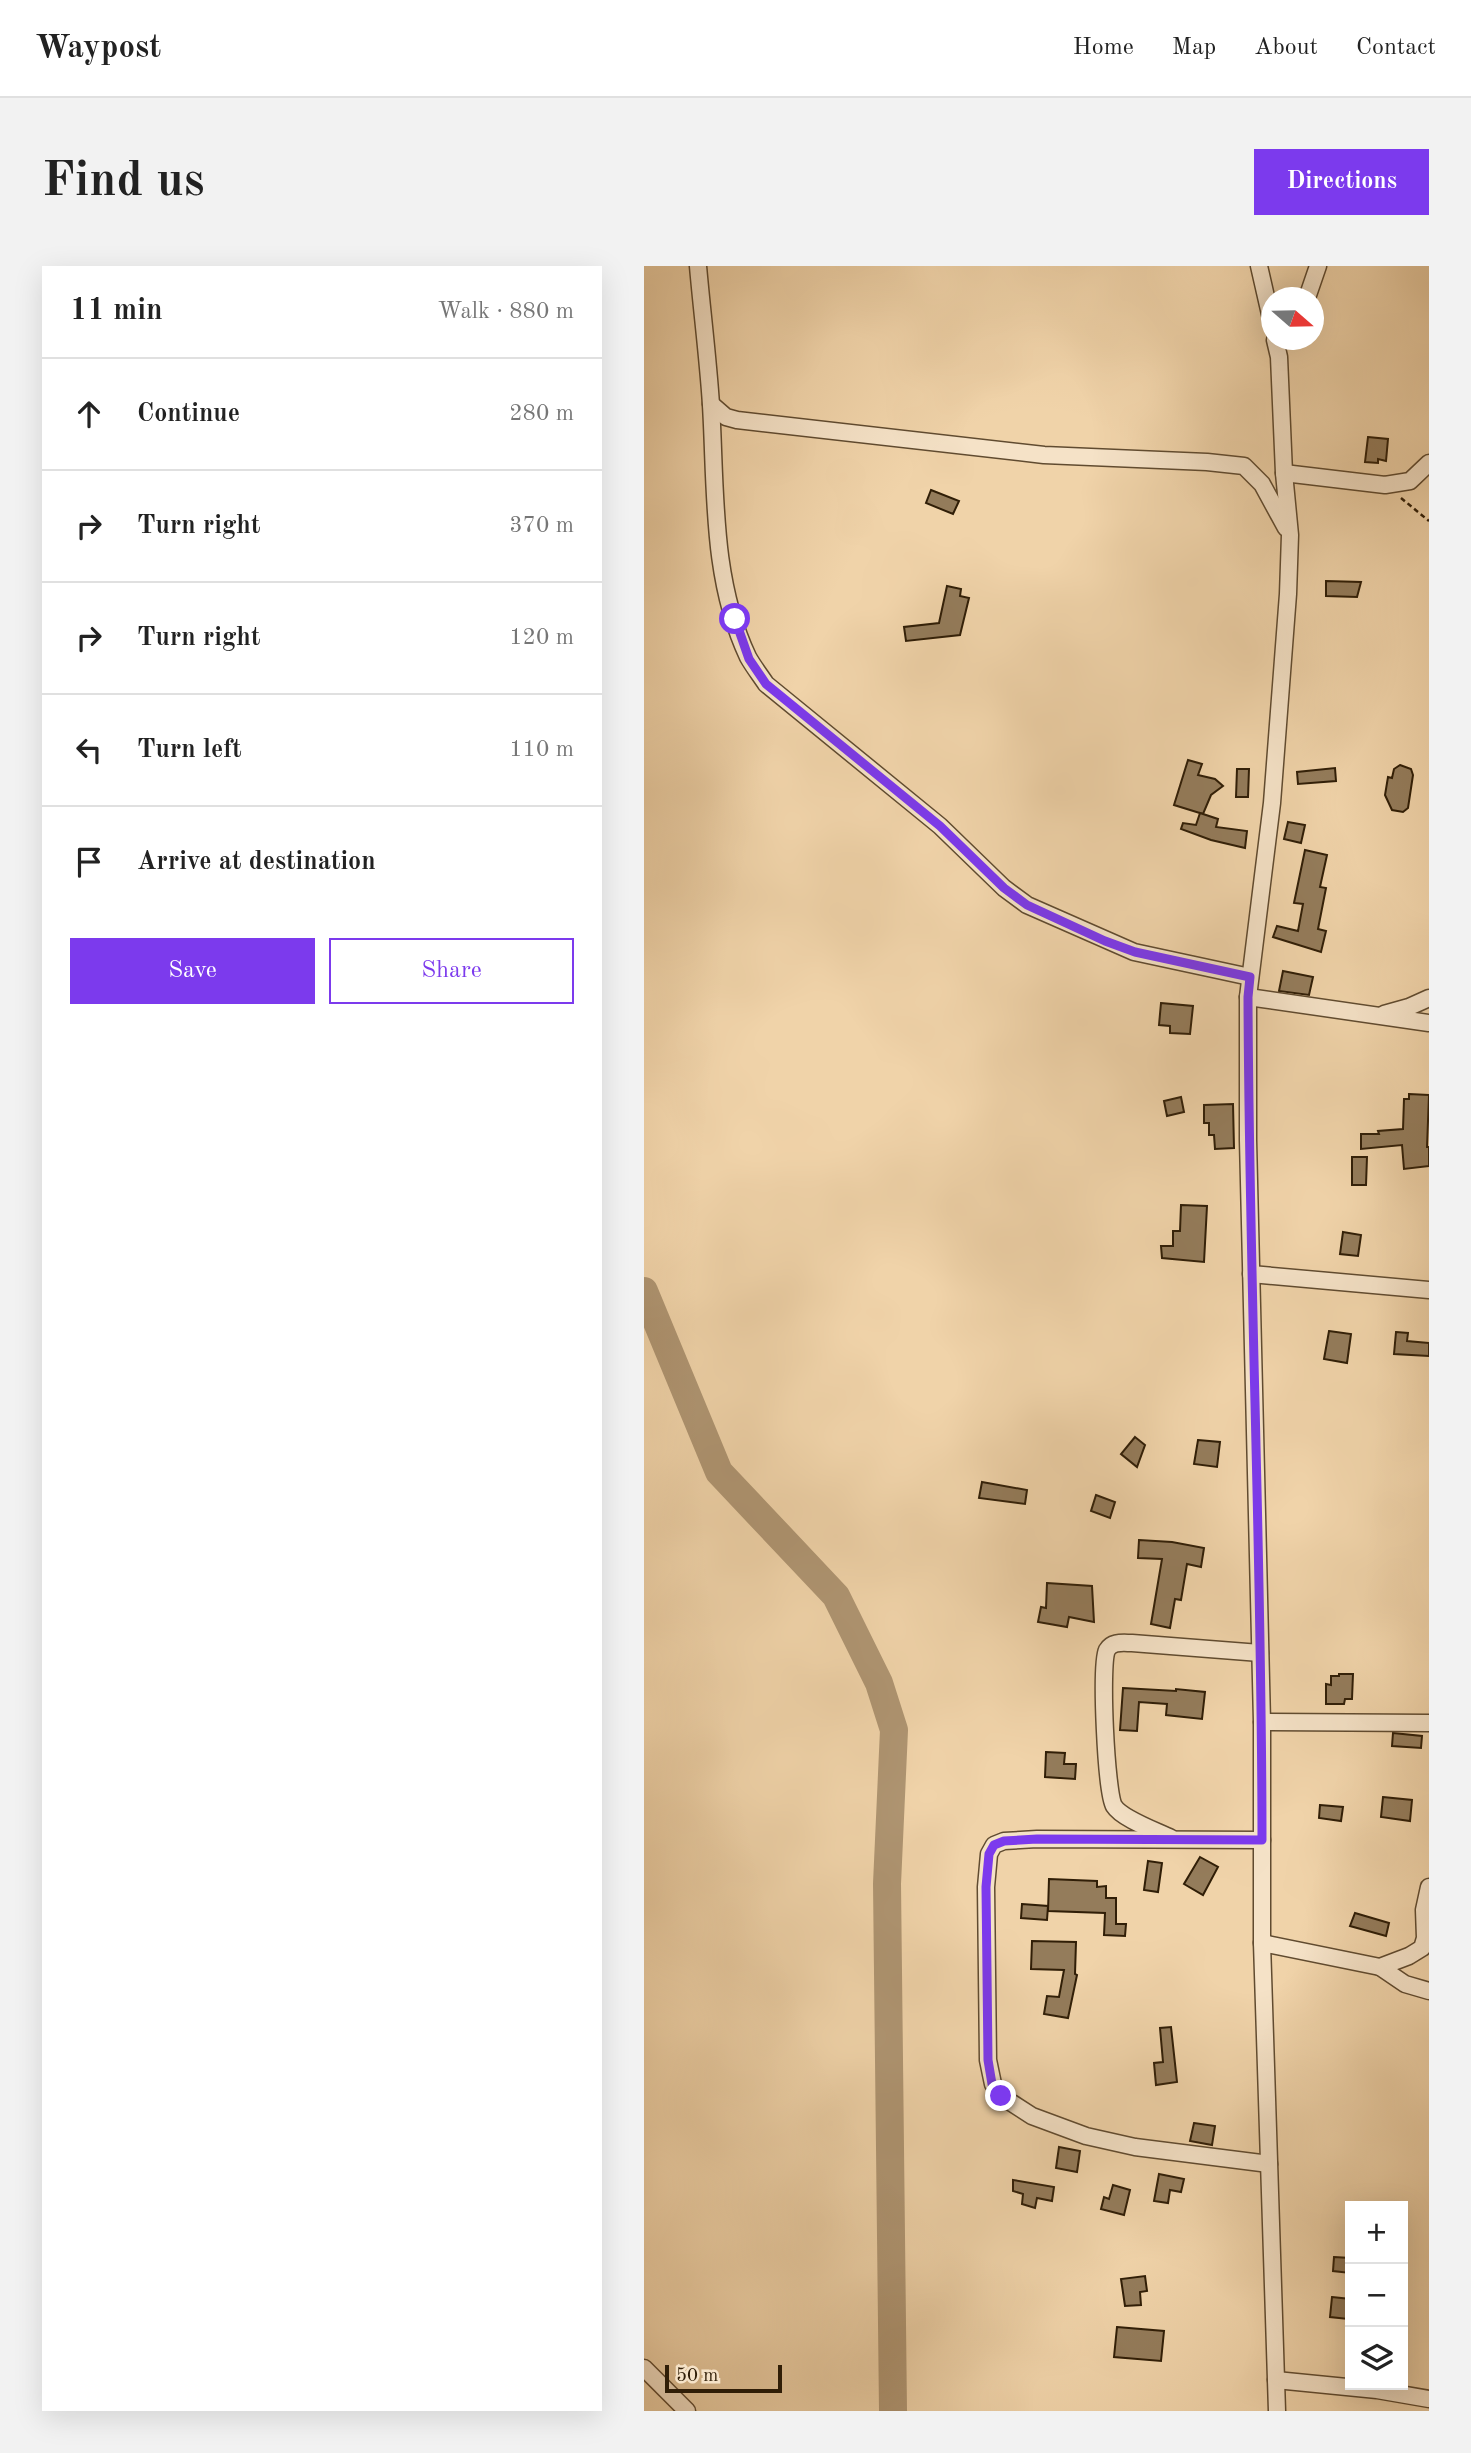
<!DOCTYPE html>
<meta charset="utf-8">
<style>
:root{--surface:#fff;--page:#f2f2f2;--text:#222;--muted:#767676;--line:#e0e0e0;--accent:#7c3aed}
body{margin:0;font-family:"Old Standard TT",serif;background:var(--page);color:var(--text)}
.controls{position:absolute;right:21px;bottom:21px;display:grid;overflow:hidden;border-radius:0px;box-shadow:0 7px 28px #0002}
.controls button{width:63px;height:63px;display:grid;place-items:center;padding:0;border:0;border-bottom:2px solid var(--line);background:var(--surface);color:var(--text);font:35px sans-serif}
.compass{position:absolute;left:617px;top:21px;width:63px;height:63px;border-radius:50%;background:var(--surface);box-shadow:0 7px 28px #0002;rotate:110deg}
.scale{position:absolute;left:21px;bottom:18px;width:117px;box-sizing:border-box;padding-left:7px;border:4px solid #301e07;border-top:0;font-size:19px;line-height:24px;white-space:nowrap;color:#301e07;-webkit-text-stroke:5px #f5e2c7;paint-order:stroke}
.stop{position:absolute;width:21px;height:21px;margin:-16px;border:5px solid #7c3aed;border-radius:50%;background:#fff}
.stop.end{background:#7c3aed;border-color:#fff;box-shadow:0 2px 7px #0008}
.list{margin:0;padding:0;list-style:none}
h2{display:flex;justify-content:space-between;align-items:center;height:91px;margin:0;padding:0 28px;font-size:30px}
h2 small{font-size:23px;font-weight:400;color:var(--muted)}
.list li{display:grid;grid-template-columns:46px 1fr auto;gap:21px;align-items:center;box-sizing:border-box;height:112px;padding:0 28px;border-top:2px solid var(--line)}
.list b{display:block;font-size:26px;white-space:nowrap}
.list em{font-size:23px;font-style:normal;color:var(--muted)}
.actions{display:flex;gap:14px;padding:21px 28px}
.actions a{flex:1;padding:16px 0;border:2px solid var(--accent);border-radius:0px;text-align:center;font-size:24px;color:var(--accent)}
.actions .main{background:var(--accent);color:#fff}
.icon{flex:none;width:38px;height:38px;fill:none;stroke:currentColor;stroke-width:2;stroke-linecap:round;stroke-linejoin:round}
.map{position:relative;flex:none;width:785px;height:2145px;overflow:hidden;border-radius:0px}
header{display:flex;align-items:center;gap:42px;box-sizing:border-box;height:98px;padding:0 35px;background:var(--surface);border-bottom:2px solid var(--line)}
header strong{font-size:33px}
nav{display:flex;gap:38px;margin-inline-start:auto;font-size:24px}
.intro{display:flex;align-items:center;justify-content:space-between;box-sizing:border-box;height:168px;padding:0 42px}
h1{margin:0;font-size:49px}
.button{padding:18px 32px;border-radius:0px;background:var(--accent);color:#fff;font-size:24px;font-weight:700}
main{display:flex;gap:42px;padding:0 42px}
aside{flex:1;background:var(--surface);border-radius:0px;box-shadow:0 7px 28px #0002}
.map>svg:first-child{display:block}
</style>
<header>
<strong>Waypost</strong>
<nav><a>Home</a><a>Map</a><a>About</a><a>Contact</a></nav>
</header>
<div class="intro"><h1>Find us</h1><a class="button">Directions</a></div>
<main>
<aside>
<h2>11 min<small>Walk · 880 m</small></h2>
<ul class="list">
<li><svg class="icon" aria-label="ahead" viewBox="0 0 24 24"><path d="M12 20V5M6 11l6-6 6 6"/></svg><div><b>Continue</b></div><em>280 m</em></li>
<li><svg class="icon" aria-label="right" viewBox="0 0 24 24"><path d="M7 20v-9h11M14 6l5 5-5 5"/></svg><div><b>Turn right</b></div><em>370 m</em></li>
<li><svg class="icon" aria-label="right" viewBox="0 0 24 24"><path d="M7 20v-9h11M14 6l5 5-5 5"/></svg><div><b>Turn right</b></div><em>120 m</em></li>
<li><svg class="icon" aria-label="left" viewBox="0 0 24 24"><path d="M17 20v-9H6M10 6l-5 5 5 5"/></svg><div><b>Turn left</b></div><em>110 m</em></li>
<li><svg class="icon" aria-label="arrive" viewBox="0 0 24 24"><path d="M6 21V4h12l-3 4 3 4H6"/></svg><div><b>Arrive at destination</b></div></li>
</ul>
<div class="actions"><a class="main">Save</a><a>Share</a></div>
</aside>
<div class="map">
<svg width="785" height="2145" viewBox="0 0 785 2145">
<rect width="100%" height="100%" fill="#f0d3a9"/>
<filter id="stains"><feTurbulence type="fractalNoise" baseFrequency=".00286" numOctaves="4"/><feColorMatrix values="0 0 0 0 .2 0 0 0 0 .09 0 0 0 0 .02 0 0 0 .5 -.17"/></filter>
<radialGradient id="worn" r=".72"><stop offset=".6" stop-color="#630" stop-opacity="0"/><stop offset="1" stop-color="#630" stop-opacity=".3"/></radialGradient>
<g fill="none" stroke-linecap="round" stroke-linejoin="round">
<polyline stroke="#af9572" stroke-width="28" points="0,1025 75,1206 192,1330 235,1417 250,1464 243,1618 249,2145"/>
</g>
<g fill="#947c5b" stroke="#301e07" stroke-width="2">
<polygon points="724,171 744,173 742,195 734,193 734,197 721,196"/>
<polygon points="287,224 315,235 309,248 282,237"/>
<polygon points="682,315 717,316 713,331 682,330"/>
<polygon points="303,320 317,323 316,330 325,332 316,369 262,375 260,361 295,357"/>
<polygon points="544,494 558,498 554,509 571,513 579,520 567,529 559,548 530,539"/>
<polygon points="756,499 767,503 769,509 764,542 759,546 748,544 741,529 744,511 748,512 750,503"/>
<polygon points="691,502 692,515 654,518 653,506"/>
<polygon points="593,503 605,503 604,531 592,531"/>
<polygon points="556,547 574,553 572,561 603,565 601,582 567,574 537,563 539,557 552,559"/>
<polygon points="644,556 661,559 657,577 640,573"/>
<polygon points="661,584 683,589 676,621 682,622 674,663 682,665 677,686 629,671 633,660 654,665 659,638 650,637"/>
<polygon points="639,705 669,711 665,729 635,725"/>
<polygon points="517,737 549,740 546,768 526,767 526,760 515,759"/>
<polygon points="765,828 785,829 783,881 785,881 785,900 760,903 758,879 717,883 717,868 735,868 734,865 759,863 760,833 765,833"/>
<polygon points="537,831 540,846 523,850 520,835"/>
<polygon points="589,838 590,882 571,883 570,869 565,869 565,857 560,857 560,839"/>
<polygon points="708,891 723,891 722,919 708,919"/>
<polygon points="537,939 563,940 560,996 518,992 517,980 529,980 529,965 536,965"/>
<polygon points="699,966 717,969 714,990 696,988"/>
<polygon points="685,1065 707,1068 703,1097 680,1093"/>
<polygon points="752,1066 764,1067 763,1075 785,1077 785,1090 750,1088"/>
<polygon points="491,1171 501,1179 493,1201 477,1188"/>
<polygon points="554,1174 576,1176 573,1201 550,1198"/>
<polygon points="338,1216 383,1224 381,1238 335,1232"/>
<polygon points="452,1229 471,1236 466,1252 447,1245"/>
<polygon points="495,1274 528,1276 560,1282 557,1301 543,1298 537,1334 531,1333 526,1362 507,1358 518,1293 494,1292"/>
<polygon points="403,1317 448,1320 450,1356 425,1351 423,1361 394,1356 397,1341 402,1342"/>
<polygon points="695,1408 709,1408 708,1433 701,1433 700,1438 682,1438 682,1418 687,1419 687,1410 695,1410"/>
<polygon points="479,1422 532,1425 532,1423 561,1426 558,1453 522,1449 523,1438 495,1436 493,1465 476,1464"/>
<polygon points="749,1467 778,1470 777,1482 748,1480"/>
<polygon points="402,1486 421,1487 420,1498 432,1498 431,1513 401,1511"/>
<polygon points="739,1531 768,1534 766,1555 737,1551"/>
<polygon points="676,1539 699,1541 697,1555 675,1552"/>
<polygon points="556,1591 574,1601 559,1629 540,1618"/>
<polygon points="504,1595 518,1597 514,1626 500,1624"/>
<polygon points="405,1613 453,1615 453,1621 462,1620 462,1632 472,1632 472,1658 482,1658 481,1670 460,1669 461,1647 404,1645"/>
<polygon points="378,1638 404,1640 403,1654 377,1652"/>
<polygon points="711,1647 745,1657 742,1670 706,1660"/>
<polygon points="388,1675 432,1676 431,1708 433,1709 424,1752 400,1748 403,1730 415,1731 420,1704 387,1703"/>
<polygon points="527,1761 533,1816 512,1819 510,1797 519,1796 516,1762"/>
<polygon points="550,1857 571,1860 568,1879 546,1875"/>
<polygon points="415,1881 436,1885 433,1906 412,1902"/>
<polygon points="515,1908 540,1913 537,1926 526,1924 524,1937 510,1935"/>
<polygon points="369,1914 410,1921 408,1935 393,1932 391,1942 378,1938 379,1928 369,1925"/>
<polygon points="469,1919 486,1924 480,1949 457,1943 460,1931 465,1933"/>
<polygon points="690,1991 706,1992 706,2007 689,2005"/>
<polygon points="501,2010 503,2025 496,2026 497,2039 481,2040 477,2013"/>
<polygon points="688,2031 706,2033 704,2053 686,2051"/>
<polygon points="473,2061 520,2065 517,2095 470,2091"/>
</g>
<g fill="none" stroke-linecap="round" stroke-linejoin="round">
<g stroke="#604b30" stroke-width="19">
<g id="street">
<path d="M 54,0 C 58,46 64,92 67,139 C 72,223 67,313 104,391 C 109,400 116,409 122,418 L 296,560 L 360,622 L 383,639 L 490,686 L 606,711"/>
<polyline points="615,0 628,57"/>
<polyline points="663,32 674,0"/>
<polyline points="631,74 635,91 640,207 646,269 644,328 628,537 604,731 604,874 618,1456 618,1677 633,2145"/>
<polyline points="67,138 82,151 93,154 400,189 563,196 600,200 618,218 642,262"/>
<polyline points="640,207 741,219 766,215 785,197"/>
<polyline points="604,731 785,757"/>
<polyline points="740,748 765,741 785,732"/>
<polyline points="607,1008 785,1024"/>
<polyline points="618,1456 785,1457"/>
<path d="M 527,1572 C 513,1565 478,1553 470,1540 C 462,1526 456,1399 463,1384 C 468,1375 479,1377 488,1377 L 616,1387"/>
<polyline points="618,1574 393,1573 360,1575 350,1579 345,1588 342,1621 344,1794 349,1818 357,1830 388,1850 442,1870 491,1881 625,1898"/>
<polyline points="618,1677 736,1701 765,1690 778,1682 781,1672 780,1644 785,1621"/>
<polyline points="736,1701 761,1718 785,1725"/>
<polyline points="0,2102 43,2145"/>
<polyline points="632,2114 733,2124 785,2133"/>
</g>
</g>
<polyline stroke="#301e07" stroke-width="2.5" stroke-dasharray="5 3.5" stroke-linecap="butt" points="757,232 785,255"/>
<use href="#street" stroke="#f5e2c7" stroke-width="16"/>
</g>
<g fill="none" stroke-linecap="round" stroke-linejoin="round">
<path stroke="#7c3aed" stroke-width="9" d="M 91,353 L 105,393 L 122,418 L 296,560 L 360,622 L 383,639 L 461,675 L 491,686 L 606,711 L 604,731 C 605,1012 618,1293 618,1574 L 393,1573 L 360,1575 L 350,1579 L 345,1588 L 342,1621 L 344,1794 L 348,1818 L 357,1830"/>
</g>
<rect width="100%" height="100%" filter="url(#stains)"/>
<rect width="100%" height="100%" fill="url(#worn)"/>
</svg>
<div class="controls">
<button>+</button>
<button>−</button>
<button><svg class="icon" aria-label="layers" viewBox="0 0 24 24"><path d="M12 4l9 5-9 5-9-5zM3 14l9 5 9-5"/></svg></button>
</div>
<svg class="compass" viewBox="-18 -18 36 36"><path d="M0-13l5 13h-10z" fill="#e53935"/><path d="M0 13l5-13h-10z" fill="#767676"/></svg>
<div class="scale">50 m</div>
<div class="stop" style="left:91px;top:353px"></div>
<div class="stop end" style="left:357px;top:1830px"></div>
</div>
</main>
